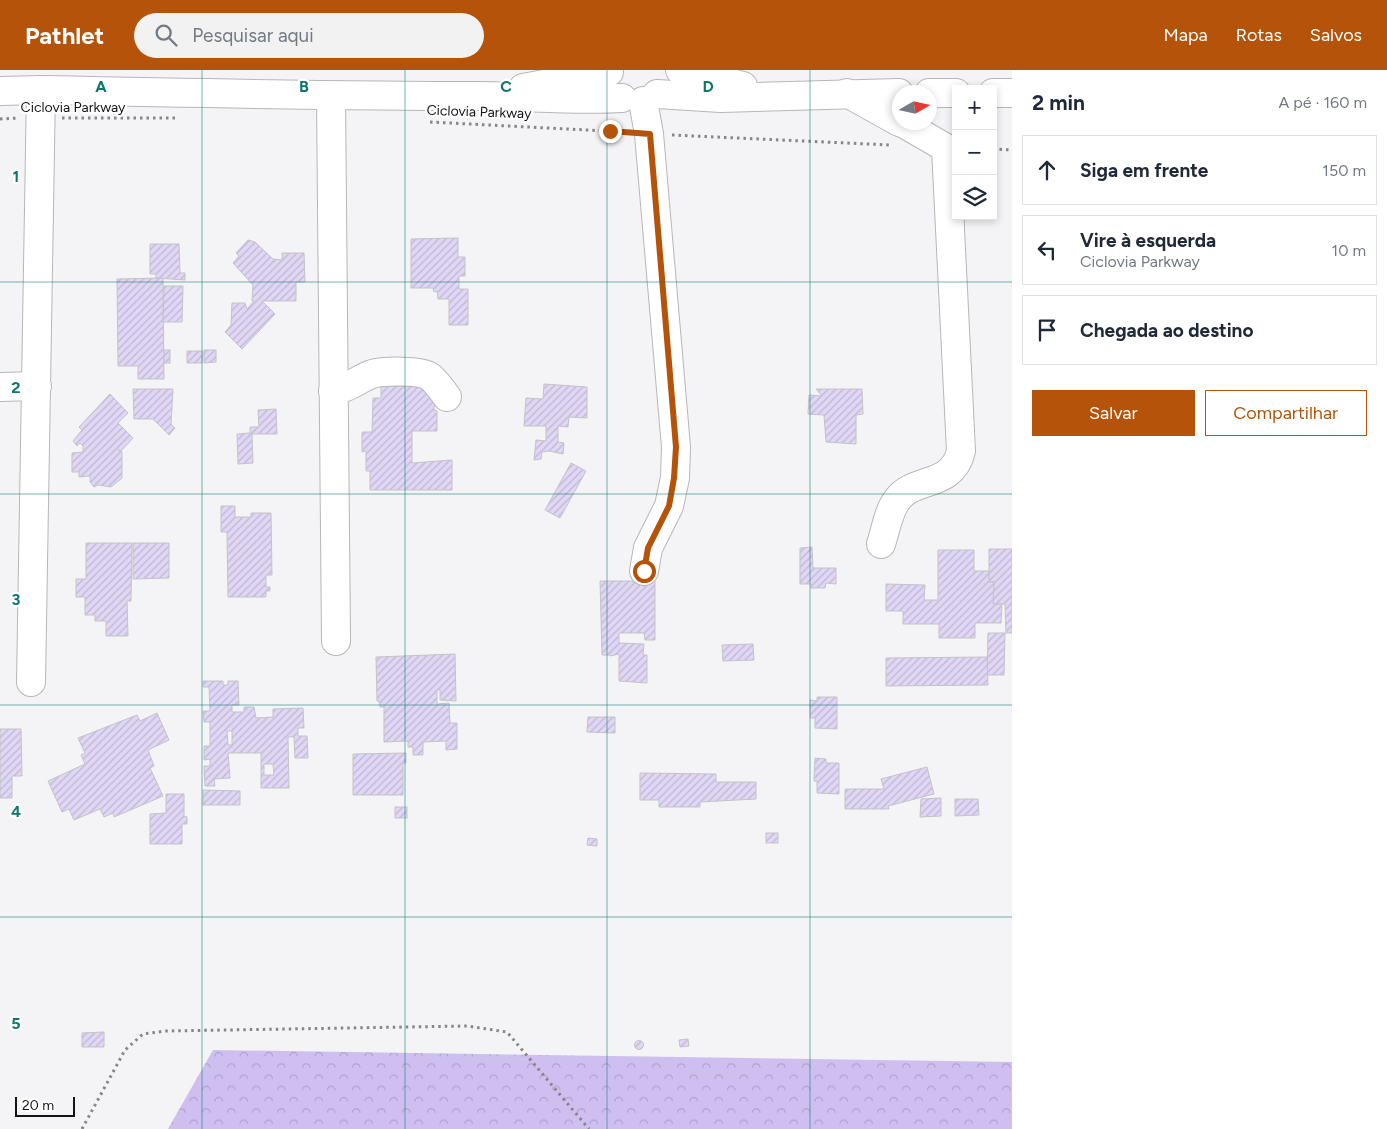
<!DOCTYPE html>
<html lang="pt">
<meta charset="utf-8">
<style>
:root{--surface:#fff;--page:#f2f2f3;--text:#1f2937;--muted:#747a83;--line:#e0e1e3;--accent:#b45309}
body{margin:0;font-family:Figtree,sans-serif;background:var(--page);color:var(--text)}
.controls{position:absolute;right:15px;top:15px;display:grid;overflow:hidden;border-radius:0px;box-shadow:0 2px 8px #0003}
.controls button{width:45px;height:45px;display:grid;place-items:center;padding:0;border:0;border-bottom:1px solid var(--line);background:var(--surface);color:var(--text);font:25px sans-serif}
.compass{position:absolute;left:892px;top:15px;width:45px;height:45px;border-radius:50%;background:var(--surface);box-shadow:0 2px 8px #0003;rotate:81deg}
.scale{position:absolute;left:15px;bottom:12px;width:60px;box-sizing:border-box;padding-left:5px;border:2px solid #141415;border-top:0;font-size:14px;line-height:18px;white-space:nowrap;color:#141415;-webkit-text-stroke:4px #fff;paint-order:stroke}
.stop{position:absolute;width:15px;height:15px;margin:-11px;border:4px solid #b45309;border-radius:50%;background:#fff}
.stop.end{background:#b45309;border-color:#fff;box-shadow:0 1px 5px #0008}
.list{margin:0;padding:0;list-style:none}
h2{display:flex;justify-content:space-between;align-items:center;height:65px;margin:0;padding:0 20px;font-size:21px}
h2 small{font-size:16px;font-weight:400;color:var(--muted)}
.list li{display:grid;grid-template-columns:32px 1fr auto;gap:15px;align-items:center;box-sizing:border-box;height:70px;margin:0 10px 10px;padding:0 10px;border:1px solid var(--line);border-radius:0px}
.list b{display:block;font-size:19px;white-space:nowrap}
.list p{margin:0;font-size:16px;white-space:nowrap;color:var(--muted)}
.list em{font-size:16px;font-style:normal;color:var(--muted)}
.actions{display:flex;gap:10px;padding:15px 20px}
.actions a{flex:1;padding:11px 0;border:1px solid var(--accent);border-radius:0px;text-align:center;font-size:18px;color:var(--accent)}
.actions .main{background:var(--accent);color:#fff}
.icon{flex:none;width:28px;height:28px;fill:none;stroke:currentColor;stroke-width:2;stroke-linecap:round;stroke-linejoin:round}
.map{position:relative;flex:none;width:1012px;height:1059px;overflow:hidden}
header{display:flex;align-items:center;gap:30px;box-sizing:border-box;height:70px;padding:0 25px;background:var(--accent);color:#fff}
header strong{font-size:24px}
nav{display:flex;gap:28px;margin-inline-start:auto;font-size:18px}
.search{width:350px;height:45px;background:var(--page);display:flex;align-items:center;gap:12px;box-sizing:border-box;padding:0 18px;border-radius:28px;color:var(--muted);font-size:19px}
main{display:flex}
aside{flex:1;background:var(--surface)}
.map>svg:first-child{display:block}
</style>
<header>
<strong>Pathlet</strong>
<div class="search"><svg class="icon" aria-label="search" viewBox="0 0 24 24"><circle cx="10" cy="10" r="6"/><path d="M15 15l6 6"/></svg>Pesquisar aqui</div>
<nav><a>Mapa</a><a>Rotas</a><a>Salvos</a></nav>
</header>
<main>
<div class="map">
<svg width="1012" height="1059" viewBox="0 0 1012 1059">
<defs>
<pattern id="forest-crowns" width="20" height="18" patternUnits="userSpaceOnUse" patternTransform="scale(1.25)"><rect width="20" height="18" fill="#cfbef0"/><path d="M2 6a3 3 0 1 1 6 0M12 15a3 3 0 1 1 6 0" fill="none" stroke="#b1a2cd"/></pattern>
<pattern id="building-hatch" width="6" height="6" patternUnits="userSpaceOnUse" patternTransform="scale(1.25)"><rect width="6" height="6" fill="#e0d6f5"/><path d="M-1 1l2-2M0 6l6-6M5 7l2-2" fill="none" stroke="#bfb7d1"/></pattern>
</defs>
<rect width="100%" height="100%" fill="#f4f3f6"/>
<polygon fill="url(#forest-crowns)" points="213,980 1012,992 1012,1059 168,1059"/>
<g fill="url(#building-hatch)" stroke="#c4c3c6" fill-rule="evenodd">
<polygon points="458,168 458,187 465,187 465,206 459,206 459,219 468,219 468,255 449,255 449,229 438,229 437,221 434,222 433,218 411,218 411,169"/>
<polygon points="248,170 255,172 273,189 282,190 282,183 304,183 305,212 296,212 296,231 262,231 275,244 242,279 225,262 231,255 232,233 245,233 247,239 254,231 252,231 253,215 233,193 239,186 236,183"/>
<polygon points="150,174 179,174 180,203 185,203 185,210 156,208 156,204 150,204"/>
<polygon points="163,208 164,309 138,309 138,296 118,296 117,209"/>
<polygon points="164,216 183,216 182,252 163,252"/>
<rect x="164" y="280" width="6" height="13"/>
<polygon points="204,280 216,280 216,292 204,293"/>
<polygon points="187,281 203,281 202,293 187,293"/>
<polygon points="437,312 434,340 437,341 437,361 412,361 412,393 452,390 452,420 370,420 370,401 366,401 366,381 362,382 362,362 372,362 373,328 381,328 381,313"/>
<polygon points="544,314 587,317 587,348 569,347 568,357 558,356 558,372 564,373 563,384 549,381 542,382 541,389 534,390 536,370 546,371 546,356 524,356 526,328 543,329"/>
<polygon points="133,319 173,319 171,354 175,358 169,365 153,349 134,349"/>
<polygon points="816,319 862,319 863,344 856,345 856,374 826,372 824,345 808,344 809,325 822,326"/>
<polygon points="110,324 128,343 118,353 133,368 121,381 118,380 122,382 122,408 111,417 98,415 94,417 90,412 90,406 79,407 79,402 72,402 72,383 83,382 83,376 80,373 77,376 73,371 82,360 79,357"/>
<polygon points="276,339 277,364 252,364 253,393 238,394 237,364 250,363 250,357 259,357 258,340"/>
<polygon points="571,393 586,401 560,448 545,440"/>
<polygon points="221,436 235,436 235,447 251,447 251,443 271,443 272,505 266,505 266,517 270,517 270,521 266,521 266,527 228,527 227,462 221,462"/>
<polygon points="86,473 132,473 131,531 127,531 128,566 106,566 106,551 95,551 95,545 85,545 85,527 76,527 76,509 86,509"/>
<polygon points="133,473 169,473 169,508 133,509"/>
<polygon points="812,477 813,498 836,498 836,514 826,513 825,518 811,518 811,514 800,514 800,478"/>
<polygon points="989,479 1012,479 1012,563 1006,563 1005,534 993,534 994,512 989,512"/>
<polygon points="938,480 974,480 974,501 989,501 989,512 994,512 993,534 1002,534 1001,553 975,553 975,568 939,568 939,554 903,554 903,541 886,541 886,514 925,515 924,530 938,530"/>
<polygon points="600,511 655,511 655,570 645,570 644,563 619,563 619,573 644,574 643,585 647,585 647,613 619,611 619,584 610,586 610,585 602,585"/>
<polygon points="988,563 1005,563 1004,605 987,605"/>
<polygon points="753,574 754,590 723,591 722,575"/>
<polygon points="455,584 456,631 440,630 440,620 437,620 437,634 449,633 450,653 457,653 457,679 446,680 446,671 423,672 423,685 413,685 413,677 408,677 408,671 384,672 384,637 380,637 379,631 377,631 376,587"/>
<polygon points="987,587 988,615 886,616 886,588"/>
<path d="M 203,611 L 223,611 L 223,615 L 228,615 L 228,611 L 238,611 L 239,635 L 232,635 L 232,642 L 244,642 L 244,637 L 254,637 L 256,648 L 273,647 L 273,639 L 303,638 L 304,658 L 298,658 L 298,666 L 307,666 L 308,688 L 295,688 L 294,667 L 288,667 L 289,718 L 261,718 L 261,683 L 228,683 L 230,708 L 214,709 L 215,716 L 205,716 L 204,696 L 210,696 L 210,689 L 204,690 L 204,676 L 210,676 L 210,652 L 204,652 L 203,641 L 210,641 L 209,617 L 203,617 ZM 227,661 L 232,661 L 232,675 L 228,675 ZM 264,694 L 273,694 L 274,705 L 264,705 Z"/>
<polygon points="817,627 837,627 837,659 815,658 815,648 810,648 810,630 817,631"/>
<polygon points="157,643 169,670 148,680 154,696 150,698 163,726 114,747 113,743 104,747 100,739 74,750 69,739 62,742 48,711 85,694 81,685 85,683 78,668 137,645 140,651"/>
<polygon points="588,647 615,647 615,663 587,662"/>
<polygon points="0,659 21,659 22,706 12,706 12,728 0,728"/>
<polygon points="406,683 406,693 403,693 403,725 353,725 353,684"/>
<polygon points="815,688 826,689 826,693 839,693 839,724 817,723 817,711 814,711"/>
<polygon points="927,697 934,724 888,736 889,739 845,739 845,719 884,719 881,709"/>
<polygon points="640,703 716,704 716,712 756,712 756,729 700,732 700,737 659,737 659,730 640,730"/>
<polygon points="203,720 240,721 240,735 203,735"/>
<polygon points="166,724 184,724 184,746 187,747 187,754 182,754 182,774 150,774 150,744 166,743"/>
<polygon points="941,728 941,746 920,747 921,729"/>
<polygon points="955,729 978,729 979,745 955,746"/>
<rect x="395" y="737" width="12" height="11"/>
<rect x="766" y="763" width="12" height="10"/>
<polygon points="588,768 597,769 597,776 587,775"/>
<polygon points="104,962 104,977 82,977 82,963"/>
<polygon points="688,969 689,976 680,977 679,970"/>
<circle cx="639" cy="975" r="4.5"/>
</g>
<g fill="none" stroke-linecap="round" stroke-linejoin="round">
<g stroke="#b7b6b9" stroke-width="30">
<g id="minor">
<polyline points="847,23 899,52"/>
<polyline points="331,26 336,571"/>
<polyline points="643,31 649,64 676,377 675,408 669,436 648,478 644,501"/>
<polyline points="0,317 37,316"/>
<path d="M 333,321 C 352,317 356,310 372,304 C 382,301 421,300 429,306 C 436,311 442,320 447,327"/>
<path d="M 881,474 C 886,459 888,442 897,430 C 914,406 952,419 961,381 L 946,78 L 901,52"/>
<polyline points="31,612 41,20"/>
</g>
</g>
<g stroke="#b7b6b9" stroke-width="30">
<g id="major">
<polyline points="680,0 743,16"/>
<polyline points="523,18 609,2"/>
<path d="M 0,21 L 41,20 C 187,23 332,26 478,26 C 526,26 574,31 622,28"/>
<polyline points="929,23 956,23"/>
<polyline points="993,23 1012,23"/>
<polyline points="657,24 721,28 899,23"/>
</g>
</g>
<g stroke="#868587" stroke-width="3" stroke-dasharray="2.5 4" stroke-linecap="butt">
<polyline points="62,48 176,48"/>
<polyline points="0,49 18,48"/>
<polyline points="430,52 626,62"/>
<polyline points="672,65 890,75"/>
<polyline points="993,79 1012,80"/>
<polyline points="82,1059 125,980 143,964 166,961 467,956 507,962 589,1059"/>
</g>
<use href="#minor" stroke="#fff" stroke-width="28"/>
<use href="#major" stroke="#fff" stroke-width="28"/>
</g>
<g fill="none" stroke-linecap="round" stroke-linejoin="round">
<polyline stroke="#b45309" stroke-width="6" points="610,61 650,64 676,377 674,408 669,436 648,478 644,501"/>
</g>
<path fill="none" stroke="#0f766e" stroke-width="1" stroke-opacity="0.55" d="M 202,0 L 202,1059M 405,0 L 405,1059M 607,0 L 607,1059M 810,0 L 810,1059M 0,212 L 1012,212M 0,424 L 1012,424M 0,635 L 1012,635M 0,847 L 1012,847"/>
<g text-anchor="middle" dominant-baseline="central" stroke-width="4.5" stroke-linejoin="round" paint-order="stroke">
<g font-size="14" fill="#141415" stroke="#fff">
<text x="73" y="37">Ciclovia Parkway</text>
<text transform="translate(479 42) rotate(2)">Ciclovia Parkway</text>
</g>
</g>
<g font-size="16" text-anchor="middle" font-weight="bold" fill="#0f766e" stroke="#fff" stroke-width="4.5" stroke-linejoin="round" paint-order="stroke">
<text x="101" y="22">A</text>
<text x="304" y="22">B</text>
<text x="506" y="22">C</text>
<text x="708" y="22">D</text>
<text x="16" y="112">1</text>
<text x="16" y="323">2</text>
<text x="16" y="535">3</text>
<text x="16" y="747">4</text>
<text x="16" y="959">5</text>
</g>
</svg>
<div class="controls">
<button>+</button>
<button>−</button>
<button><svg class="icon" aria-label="layers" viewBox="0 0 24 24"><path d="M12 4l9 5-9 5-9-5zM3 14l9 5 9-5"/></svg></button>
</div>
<svg class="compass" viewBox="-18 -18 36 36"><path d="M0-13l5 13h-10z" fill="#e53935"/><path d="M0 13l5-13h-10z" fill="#747a83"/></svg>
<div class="scale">20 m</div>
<div class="stop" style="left:644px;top:501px"></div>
<div class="stop end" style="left:610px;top:61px"></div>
</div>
<aside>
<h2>2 min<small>A pé · 160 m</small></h2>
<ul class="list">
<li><svg class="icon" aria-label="ahead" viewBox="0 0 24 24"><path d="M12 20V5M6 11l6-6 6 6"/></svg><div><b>Siga em frente</b></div><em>150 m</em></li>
<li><svg class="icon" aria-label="left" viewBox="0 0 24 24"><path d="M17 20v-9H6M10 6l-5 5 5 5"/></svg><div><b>Vire à esquerda</b><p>Ciclovia Parkway</p></div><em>10 m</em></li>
<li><svg class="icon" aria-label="arrive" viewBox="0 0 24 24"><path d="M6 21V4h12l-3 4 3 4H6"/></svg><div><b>Chegada ao destino</b></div></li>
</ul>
<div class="actions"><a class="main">Salvar</a><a>Compartilhar</a></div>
</aside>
</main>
